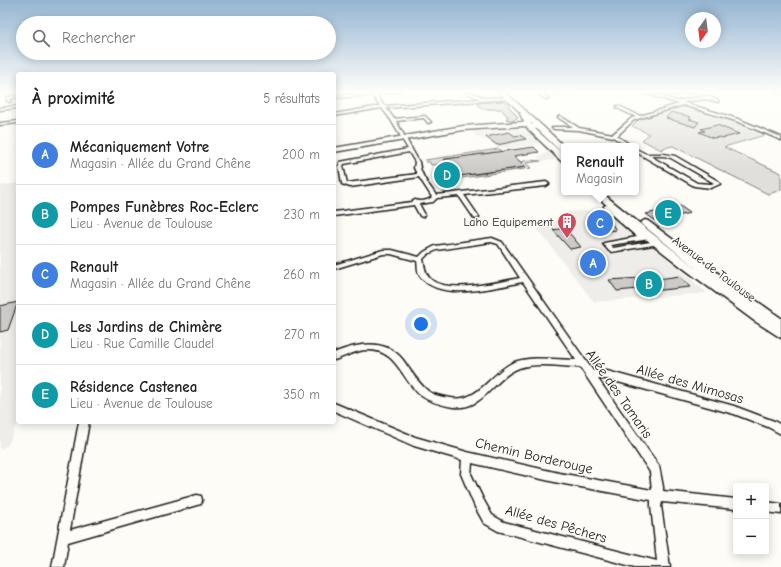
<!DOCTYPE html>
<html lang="fr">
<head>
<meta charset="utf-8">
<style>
	body { margin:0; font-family:"Comic Neue",sans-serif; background:#f2f2f2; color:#202124 }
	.controls { position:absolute; right:12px; bottom:12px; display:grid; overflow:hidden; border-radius:4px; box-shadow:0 2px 10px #0003 }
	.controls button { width:36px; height:36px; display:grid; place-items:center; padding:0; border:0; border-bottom:1px solid #e0e0e0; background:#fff; color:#202124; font:20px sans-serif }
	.compass { position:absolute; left:685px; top:12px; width:36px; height:36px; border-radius:50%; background:#fff; box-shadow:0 2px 10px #0003; rotate:194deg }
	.you { position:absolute; left:421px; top:324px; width:14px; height:14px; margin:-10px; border:3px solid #fff; border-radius:50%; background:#1a73e8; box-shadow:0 0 0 6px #1a73e833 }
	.badge { display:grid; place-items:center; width:26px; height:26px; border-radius:50%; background:#ea580c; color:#fff; font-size:13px; font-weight:700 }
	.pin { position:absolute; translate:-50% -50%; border:2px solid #fff; box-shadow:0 1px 4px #0006 }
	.popup { position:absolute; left:561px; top:143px; width:78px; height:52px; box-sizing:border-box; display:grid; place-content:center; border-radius:4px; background:#fff; filter:drop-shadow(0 1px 3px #0005); font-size:13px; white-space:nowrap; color:#757577 }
	.popup b { font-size:15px; color:#202124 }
	.popup::after { content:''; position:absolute; left:50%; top:100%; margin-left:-8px; border:8px solid transparent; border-top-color:#fff }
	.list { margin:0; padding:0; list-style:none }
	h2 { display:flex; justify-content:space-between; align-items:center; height:52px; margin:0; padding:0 16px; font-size:17px }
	h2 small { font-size:13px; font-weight:400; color:#757577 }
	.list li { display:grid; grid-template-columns:26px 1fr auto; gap:12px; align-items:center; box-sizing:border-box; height:60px; padding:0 16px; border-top:1px solid #e0e0e0 }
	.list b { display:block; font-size:15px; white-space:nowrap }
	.list p { margin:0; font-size:13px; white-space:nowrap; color:#757577 }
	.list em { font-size:13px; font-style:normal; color:#757577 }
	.icon { flex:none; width:22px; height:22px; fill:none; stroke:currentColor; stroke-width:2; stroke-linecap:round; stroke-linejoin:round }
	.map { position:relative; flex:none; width:781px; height:567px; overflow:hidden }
	.search { position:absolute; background:#fff; box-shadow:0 2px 10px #0003; left:16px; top:16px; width:320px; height:44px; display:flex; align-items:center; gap:10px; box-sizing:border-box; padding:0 14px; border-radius:22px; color:#757577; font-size:15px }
	.panel { position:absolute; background:#fff; box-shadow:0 2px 10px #0003; left:16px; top:72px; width:320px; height:352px; border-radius:4px }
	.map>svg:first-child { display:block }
	.built { fill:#eeede9 }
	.green { fill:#e0dfdb; stroke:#7e7e7c }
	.building { fill:#cccbc8; stroke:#1c1c1c }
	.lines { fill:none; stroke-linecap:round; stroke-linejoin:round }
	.street-casing { stroke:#1c1c1c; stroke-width:3 }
	.secondary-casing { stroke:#1c1c1c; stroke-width:3 }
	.primary-casing { stroke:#1c1c1c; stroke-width:3 }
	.street { fill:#fdfcf7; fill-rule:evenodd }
	.secondary { fill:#fdfcf7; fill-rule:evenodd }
	.primary { fill:#fdfcf7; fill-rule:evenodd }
	.labels { text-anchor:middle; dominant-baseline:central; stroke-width:3; stroke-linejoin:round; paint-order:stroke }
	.poi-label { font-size:12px; fill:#1c1c1c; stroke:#fdfcf7; text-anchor:end }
	.street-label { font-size:12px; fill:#1c1c1c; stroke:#fdfcf7 }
	.near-street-label { font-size:14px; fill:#1c1c1c; stroke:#fdfcf7 }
</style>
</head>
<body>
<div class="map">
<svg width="781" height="567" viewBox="0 0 781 567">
	<rect width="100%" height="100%" fill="#fdfcf7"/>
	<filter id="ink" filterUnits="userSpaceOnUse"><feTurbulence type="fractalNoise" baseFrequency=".025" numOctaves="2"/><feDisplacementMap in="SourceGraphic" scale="8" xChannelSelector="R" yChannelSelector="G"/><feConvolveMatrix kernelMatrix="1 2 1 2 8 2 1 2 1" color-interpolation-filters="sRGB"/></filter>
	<g filter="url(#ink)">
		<g class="built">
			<polygon points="519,128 526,130 535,136 561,158 564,162 564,165 559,160 542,161 538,157 551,150 542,144 498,149 490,142 478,138 472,131"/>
			<polygon points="18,183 18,422 31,422 16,426 8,445 0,449 0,186"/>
			<polygon points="591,192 594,192 635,231 707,293 594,302 533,223 573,220 567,212 604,210 605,206"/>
		</g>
		<g class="green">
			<polygon points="538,91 589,91 550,98"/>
			<path d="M 681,107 C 698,106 749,126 765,135 L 724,147 L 781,173 L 781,190 L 768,194 L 673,146 L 663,148 L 663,150 L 661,150 L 642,140 L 649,134 L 632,126 L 638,120 Z"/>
			<polygon points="498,149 501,150 498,153 495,152 473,155 467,162 463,157 443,159 446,164 431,165 430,162 426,162 425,160"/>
			<polygon points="528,160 541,161 526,163 531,168 435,182 435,179 461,176 467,169 472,175 492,172 497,165 502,170 526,167 521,162"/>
		</g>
		<g class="building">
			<polygon points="504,101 518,117 513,121 506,119 508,117 501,109 482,109 477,103"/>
			<polygon points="671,112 691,117 689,119 699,122 695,127 666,118"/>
			<polygon points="717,125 739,134 723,138 719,137 713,138 699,132 705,131 701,129"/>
			<polygon points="509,132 515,136 520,135 526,139 497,145 486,137"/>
			<polygon points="534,147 539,152 514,156 526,167 437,179 435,173 453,172 444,160 446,159"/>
			<polygon points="680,206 690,213 656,221 646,214"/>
			<polygon points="607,217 616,230 599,232 587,220"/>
			<polygon points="565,228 581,247 570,249 553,230"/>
			<polygon points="593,256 603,268 592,270 582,258"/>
			<polygon points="680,276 690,287 652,291 649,288 617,291 609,280 640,278 643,281"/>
			<polygon points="18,302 8,330 0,332 0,306"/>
		</g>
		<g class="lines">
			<defs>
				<g id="street">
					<path d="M 370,91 L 374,91 L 374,92 L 400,91 L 398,92 L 376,94 L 384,106 L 480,99 L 464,91 L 468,91 L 485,98 L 507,97 L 509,98 L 507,99 L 386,108 L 394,119 L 425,116 L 431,122 L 428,123 L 424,118 L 396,121 L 419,162 C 420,175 429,185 436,195 L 546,182 L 549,184 L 546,186 L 464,195 L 479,217 L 476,219 L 474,218 L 459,196 L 437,198 L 433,202 L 419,204 L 425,215 L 422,217 L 420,216 L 414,205 L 334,216 L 334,212 L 412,202 L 415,200 C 420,202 428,201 432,197 L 419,177 L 350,187 L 342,184 L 339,166 L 340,162 L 408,149 L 391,120 L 382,108 L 334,116 L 334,114 L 380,106 L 372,95 L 334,98 L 334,96 L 371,92 ZM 409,152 L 415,162 L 414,168 L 417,174 L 347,183 L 343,166 L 344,164 Z"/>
					<polygon points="533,91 537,91 549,98 546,99"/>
					<polygon points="638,91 643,91 657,95 688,91 697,91 695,92 661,96 677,101 705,96 711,96 711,98 718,100 718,102 706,99 682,102 738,119 781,137 781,140 736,121 683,105 634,120 617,136 632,146 627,146 613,137 579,130 554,129 552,128 554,127 573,127 559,118 558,117 560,116 579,128 613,134 632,118 636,117 617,108 617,106 619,106 640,116 679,104"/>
					<polygon points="775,91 781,92 781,94 776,92"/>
					<polygon points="18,95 18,97 10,99 10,102 7,101 7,97"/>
					<polygon points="18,106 18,108 0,110 0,108"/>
					<polygon points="18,121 18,123 0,125 0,123"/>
					<path d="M 636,149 L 646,154 L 664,154 L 675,156 L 718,181 L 720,184 L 711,188 L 694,186 L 636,152 ZM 650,156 L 664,156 L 671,158 L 714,183 L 711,184 L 697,183 Z"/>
					<polygon points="606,205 608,206 644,236 650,235 653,237 650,239 610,245 613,248 657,241 659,242 660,243 659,244 611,252 609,251 603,244 604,243 637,237 604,208 604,206"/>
					<path d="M 492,238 L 502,242 L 593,371 L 607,371 L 734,406 L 774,421 L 781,425 L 781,434 L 768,427 L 734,414 L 607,379 L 598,379 L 659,466 L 663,487 L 663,491 L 736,499 L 736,509 L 662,502 L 661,506 L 670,567 L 635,567 L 498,531 L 484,523 L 475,507 L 461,474 L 462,460 L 414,446 L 334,411 L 334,403 L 415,437 L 467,452 L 559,473 L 652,490 L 650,472 L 580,367 C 561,367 538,362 519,368 C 494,377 484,411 453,407 C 442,405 428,402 419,394 C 401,378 396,348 366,350 C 354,351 345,357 334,360 L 334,353 C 357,343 386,338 403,360 C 411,371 418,383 428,391 C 435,396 443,397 451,398 C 478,403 491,373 512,363 C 531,355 555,360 576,360 L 523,282 C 496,287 439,303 420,276 C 417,272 418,265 417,261 L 391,254 L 383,254 L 334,269 L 334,265 L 383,250 L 392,250 L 419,257 L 424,252 L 435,246 ZM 491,242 L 498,244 L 520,278 C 499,282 452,293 433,281 C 425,276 425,268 423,259 L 428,254 L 437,250 ZM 472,463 L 559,483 L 651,500 L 651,506 L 657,561 L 504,522 L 492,515 L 483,499 L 471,474 Z"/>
					<polygon points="79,422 89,422 70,530 197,495 201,496 202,500 201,504 197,505 68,542 64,567 52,567"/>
					<polygon points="766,502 781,504 781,514 766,512"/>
				</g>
				<polygon id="secondary" points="523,122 544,128 541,130 523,126 463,130 334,152 334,148 463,126"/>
				<g id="primary">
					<polygon points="498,91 504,91 564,146 564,152 561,152 530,122 533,127 564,155 564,161 561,161 528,129 520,114 521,113"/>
					<polygon points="592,192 601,192 644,227 700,271 640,223 645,220 648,221 734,285 781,318 781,338 753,320 683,268 637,232"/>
				</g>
			</defs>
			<use href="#street" class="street-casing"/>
			<use href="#secondary" class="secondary-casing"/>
			<use href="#primary" class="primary-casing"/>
			<use href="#street" class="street"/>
			<use href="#secondary" class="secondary"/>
			<use href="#primary" class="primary"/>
		</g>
	</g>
	<linearGradient id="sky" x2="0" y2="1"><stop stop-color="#94b5d2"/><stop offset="0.54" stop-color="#fefefb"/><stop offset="1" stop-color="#fefefb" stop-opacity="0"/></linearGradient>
	<rect width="781" height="170" fill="url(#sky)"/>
	<defs>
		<symbol id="building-pin" viewBox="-11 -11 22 30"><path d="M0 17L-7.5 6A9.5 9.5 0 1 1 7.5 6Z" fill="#d1495b" stroke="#fdfcf7"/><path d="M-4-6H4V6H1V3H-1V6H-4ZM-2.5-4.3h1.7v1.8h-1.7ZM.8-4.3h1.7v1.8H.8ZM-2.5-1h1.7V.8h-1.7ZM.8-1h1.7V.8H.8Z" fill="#fff"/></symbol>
	</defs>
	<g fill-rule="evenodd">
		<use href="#building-pin" x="556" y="211" width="22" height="30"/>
	</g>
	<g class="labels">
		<g class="poi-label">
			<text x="553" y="222">Laho Equipement</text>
		</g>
		<g class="street-label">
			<text transform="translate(714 269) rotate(37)">Avenue de Toulouse</text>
		</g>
		<g class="near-street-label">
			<text transform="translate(690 384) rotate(16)">Allée des Mimosas</text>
			<text transform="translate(619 394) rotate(55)">Allée des Tamaris</text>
			<text transform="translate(534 456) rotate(13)">Chemin Borderouge</text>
			<text transform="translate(556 524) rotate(16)">Allée des Pêchers</text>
		</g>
	</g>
</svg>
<div class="controls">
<button>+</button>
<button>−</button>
</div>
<svg class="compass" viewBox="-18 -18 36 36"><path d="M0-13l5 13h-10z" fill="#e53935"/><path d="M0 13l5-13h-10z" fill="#757577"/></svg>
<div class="you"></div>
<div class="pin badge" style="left:593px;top:263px;background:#3f7fe0">A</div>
<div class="pin badge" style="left:649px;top:284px;background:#0f9aa8">B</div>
<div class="pin badge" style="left:600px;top:223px;background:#3f7fe0">C</div>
<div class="popup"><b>Renault</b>Magasin</div>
<div class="pin badge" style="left:447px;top:175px;background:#0f9aa8">D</div>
<div class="pin badge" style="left:668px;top:213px;background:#0f9aa8">E</div>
<div class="search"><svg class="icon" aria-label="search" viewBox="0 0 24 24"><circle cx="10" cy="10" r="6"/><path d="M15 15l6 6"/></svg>Rechercher</div>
<section class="panel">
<h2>À proximité<small>5 résultats</small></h2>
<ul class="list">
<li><span class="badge" style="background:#3f7fe0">A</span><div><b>Mécaniquement Votre</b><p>Magasin · Allée du Grand Chêne</p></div><em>200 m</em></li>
<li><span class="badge" style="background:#0f9aa8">B</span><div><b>Pompes Funèbres Roc-Eclerc</b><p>Lieu · Avenue de Toulouse</p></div><em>230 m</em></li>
<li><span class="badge" style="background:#3f7fe0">C</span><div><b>Renault</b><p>Magasin · Allée du Grand Chêne</p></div><em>260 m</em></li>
<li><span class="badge" style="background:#0f9aa8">D</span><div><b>Les Jardins de Chimère</b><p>Lieu · Rue Camille Claudel</p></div><em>270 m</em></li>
<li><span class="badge" style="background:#0f9aa8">E</span><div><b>Résidence Castenea</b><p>Lieu · Avenue de Toulouse</p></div><em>350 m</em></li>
</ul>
</section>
</div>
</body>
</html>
